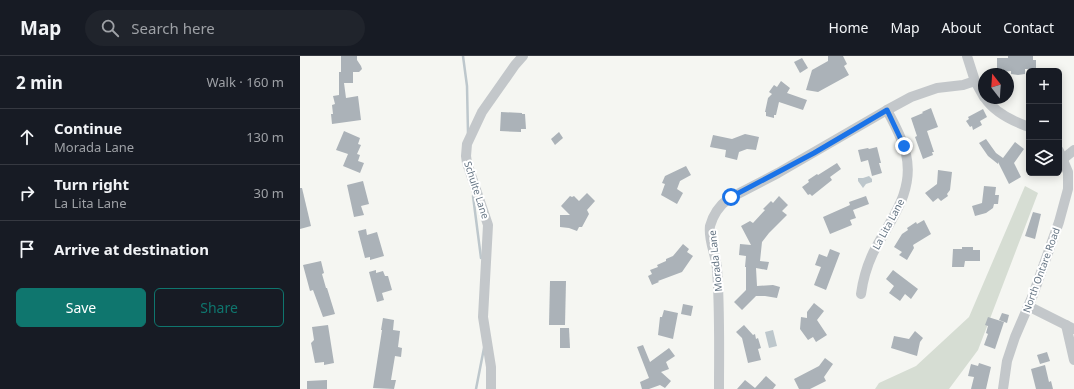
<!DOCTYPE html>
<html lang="en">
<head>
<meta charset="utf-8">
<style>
	body { margin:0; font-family:"Noto Sans",sans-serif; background:#20242c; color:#f1f3f6 }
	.controls { position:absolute; right:12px; top:12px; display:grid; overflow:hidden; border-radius:6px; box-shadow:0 2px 10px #0003 }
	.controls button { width:36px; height:36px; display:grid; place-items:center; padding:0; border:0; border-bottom:1px solid #363941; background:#171b24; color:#f1f3f6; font:20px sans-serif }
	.compass { position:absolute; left:678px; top:12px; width:36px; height:36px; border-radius:50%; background:#171b24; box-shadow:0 2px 10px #0003; rotate:343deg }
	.stop { position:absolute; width:12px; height:12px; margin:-9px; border:3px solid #1a73e8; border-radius:50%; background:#fff }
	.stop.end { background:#1a73e8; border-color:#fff; box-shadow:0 1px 4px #0008 }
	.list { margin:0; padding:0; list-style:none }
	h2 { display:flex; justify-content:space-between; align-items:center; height:52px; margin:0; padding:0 16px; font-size:17px }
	h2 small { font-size:13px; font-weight:400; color:#9ea1a6 }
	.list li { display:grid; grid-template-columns:26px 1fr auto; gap:12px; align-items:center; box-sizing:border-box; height:56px; padding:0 16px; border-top:1px solid #363941 }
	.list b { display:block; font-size:15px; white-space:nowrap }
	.list p { margin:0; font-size:13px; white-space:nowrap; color:#9ea1a6 }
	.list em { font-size:13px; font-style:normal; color:#9ea1a6 }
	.actions { display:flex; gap:8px; padding:12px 16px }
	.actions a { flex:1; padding:9px 0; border:1px solid #0f766e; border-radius:6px; text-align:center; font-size:14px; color:#0f766e }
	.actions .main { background:#0f766e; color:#fff }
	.icon { flex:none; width:22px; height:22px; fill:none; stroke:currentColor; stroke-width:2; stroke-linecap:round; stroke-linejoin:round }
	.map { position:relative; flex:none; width:774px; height:333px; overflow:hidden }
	header { display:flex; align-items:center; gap:24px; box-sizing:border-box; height:56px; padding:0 20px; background:#171b24; border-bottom:1px solid #363941 }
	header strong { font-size:19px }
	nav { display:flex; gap:22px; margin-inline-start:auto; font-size:14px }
	.search { width:280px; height:36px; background:#20242c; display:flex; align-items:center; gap:10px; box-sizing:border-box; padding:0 14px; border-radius:22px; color:#9ea1a6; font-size:15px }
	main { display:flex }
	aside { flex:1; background:#171b24 }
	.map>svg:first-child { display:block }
	.green { fill:#d6ddd3 }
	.water { fill:#bdc7cc }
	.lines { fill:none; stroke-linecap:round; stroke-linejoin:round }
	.stream { stroke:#bdc7cc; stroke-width:2.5 }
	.building { fill:#abb2b8 }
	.minor { stroke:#c3c7ca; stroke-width:10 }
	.route { stroke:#1a73e8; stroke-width:5 }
	.labels { text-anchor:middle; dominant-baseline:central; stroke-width:4; stroke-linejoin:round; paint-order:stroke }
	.street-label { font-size:10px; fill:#647483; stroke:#fff }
</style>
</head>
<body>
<header>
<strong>Map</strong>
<div class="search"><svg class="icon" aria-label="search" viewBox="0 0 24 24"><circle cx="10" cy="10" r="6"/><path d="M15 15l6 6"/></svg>Search here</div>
<nav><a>Home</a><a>Map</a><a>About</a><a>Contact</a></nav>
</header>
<main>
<aside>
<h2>2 min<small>Walk · 160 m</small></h2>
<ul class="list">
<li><svg class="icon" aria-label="ahead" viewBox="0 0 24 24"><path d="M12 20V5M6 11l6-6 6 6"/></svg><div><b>Continue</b><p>Morada Lane</p></div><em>130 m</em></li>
<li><svg class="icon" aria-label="right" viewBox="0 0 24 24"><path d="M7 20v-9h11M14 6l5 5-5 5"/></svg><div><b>Turn right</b><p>La Lita Lane</p></div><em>30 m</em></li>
<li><svg class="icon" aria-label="arrive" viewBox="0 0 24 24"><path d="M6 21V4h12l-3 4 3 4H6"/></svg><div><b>Arrive at destination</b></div></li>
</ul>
<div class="actions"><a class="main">Save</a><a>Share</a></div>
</aside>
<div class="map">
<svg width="774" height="333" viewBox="0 0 774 333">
	<rect width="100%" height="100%" fill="#f5f6f2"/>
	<polygon class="green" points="725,130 738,137 678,294 649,333 575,333 579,327 616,310 669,261"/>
	<g class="water">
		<polygon points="569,120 572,123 572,126 566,128 563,132 558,125 558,122 563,122"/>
		<polygon points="473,274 477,290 469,292 465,276"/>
	</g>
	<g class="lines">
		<g class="stream">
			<polyline points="163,0 167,30 168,77"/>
			<polyline points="173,140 181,202"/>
			<polyline points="176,333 184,292"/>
		</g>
	</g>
	<g class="building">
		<polygon points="41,0 57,0 57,4 61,10 62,13 59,16 53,16 53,27 44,27 46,42 58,40 61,64 32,68 31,58 33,58 32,49 35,48 33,40 39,39 39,16 41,16"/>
		<polygon points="528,0 543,0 547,8 544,10 549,19 518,36 506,34 512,14 528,5"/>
		<polygon points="708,0 733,0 733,4 736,4 736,13 725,13 725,18 718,19 711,18 711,15 703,16 703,13 697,13 697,2 708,2"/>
		<polygon points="502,2 508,12 500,17 494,6"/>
		<polygon points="481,25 490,32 487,37 507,44 503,54 479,46 476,59 474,59 474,62 466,60 466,56 465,56 468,42 472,38 469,36 474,29 477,31"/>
		<polygon points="631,52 638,71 627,75 634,96 632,96 633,99 623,103 615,81 617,80 611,62 623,57 622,56"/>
		<polygon points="683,53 687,61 680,65 682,69 673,74 672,70 670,71 666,65 669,63 668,61"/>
		<polygon points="201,56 222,57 222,58 225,58 226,73 221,73 221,76 200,75"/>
		<polygon points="44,75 60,82 58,88 61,89 57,98 60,99 58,105 64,107 60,117 43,110 48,98 36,94"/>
		<polygon points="259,76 263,82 255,89 251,83"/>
		<polygon points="445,78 459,81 456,94 447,93 439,96 437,104 425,101 426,94 410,91 413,79 432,83"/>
		<polygon points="686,83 696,97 703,102 715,86 724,93 714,107 721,121 709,128 698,106 698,108 688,100 679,87"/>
		<polygon points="577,91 581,107 579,107 582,117 572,120 568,104 561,106 558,94 568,92 569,93"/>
		<polygon points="537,107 541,113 530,121 532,124 512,140 510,138 508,139 502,131 509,126 508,124 517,118 518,119"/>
		<polygon points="386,110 391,119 380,125 377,133 383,137 377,148 361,139 365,128 362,127 365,120"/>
		<polygon points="638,114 652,116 650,134 647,138 648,140 641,145 638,142 633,146 625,137 637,128"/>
		<polygon points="63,125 69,148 61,150 64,159 54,161 47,129"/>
		<polygon points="684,130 696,131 695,139 699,139 698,148 694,148 693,152 686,157 675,160 672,150 682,147"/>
		<polygon points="0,132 2,132 11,170 0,173"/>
		<polygon points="287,137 295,145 287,154 289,158 282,171 279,171 277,175 269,172 260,171 260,159 270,159 261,150 270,140 272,141 274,140 279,145"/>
		<polygon points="479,140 488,149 482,155 487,159 469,177 462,186 460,205 469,206 467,214 456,212 457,230 473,229 480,231 477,242 465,240 456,240 442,254 434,246 446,234 446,211 445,211 446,200 439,199 440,188 451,189 441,170 450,165 453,167 465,154 463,153 471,145 473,147"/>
		<polygon points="566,140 569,148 553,154 556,162 550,164 552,169 530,178 523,161 550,149 549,146"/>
		<polygon points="733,156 741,158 735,183 725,180"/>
		<polygon points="624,164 631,178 613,189 614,192 607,204 599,199 602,196 594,191 602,178 608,174 607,172 616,166 617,168"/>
		<polygon points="66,173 67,179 77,176 84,200 70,204 70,201 65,202 58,175"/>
		<polygon points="383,188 389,193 387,196 393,200 382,216 358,225 359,226 352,229 348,220 352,218 350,214 358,211 357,209 366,205 366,203 373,200"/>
		<polygon points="662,191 673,191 673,194 680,194 680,205 665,205 664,211 652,211 653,193 662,193"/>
		<polygon points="530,193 540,197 526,234 514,229 521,211 515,209 519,198 527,201"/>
		<polygon points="21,205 24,217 22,218 26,232 27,232 35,258 23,261 13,234 10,235 3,209"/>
		<polygon points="76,214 76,217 83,215 85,220 88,220 92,234 82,237 84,244 77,246 69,216"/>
		<polygon points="593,214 618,233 611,243 605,238 600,245 589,237 594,230 586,223"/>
		<polygon points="250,225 266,225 265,269 249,269"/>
		<polygon points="514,247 524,255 517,264 527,279 516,286 513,281 508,284 500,273 501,261 507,262 507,256"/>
		<polygon points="383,248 393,250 391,260 381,258"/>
		<polygon points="364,254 378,257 373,283 358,279 360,261 362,261"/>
		<polygon points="702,257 709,259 707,267 699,264"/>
		<polygon points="688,261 704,266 695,293 684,289 688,278 686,277 688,270 685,269"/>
		<polygon points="83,262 94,264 93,274 100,275 98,291 102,292 101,301 95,300 91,324 96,324 94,333 73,332 82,274 81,274"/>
		<polygon points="28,269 34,307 24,309 24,306 15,307 11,287 14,284 12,271"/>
		<polygon points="444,269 453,279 455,278 456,283 458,282 461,292 458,293 461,304 448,307 442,282 436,276"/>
		<polygon points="260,272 269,272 270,292 260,292"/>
		<polygon points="615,275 623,282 620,286 617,300 591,292 594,280 609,283"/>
		<polygon points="343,289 350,306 369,292 375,300 366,306 369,313 361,316 371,325 365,332 360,329 349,333 342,333 340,326 349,322 337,291"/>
		<polygon points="747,296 750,305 740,308 737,299"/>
		<polygon points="525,302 533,308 524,321 526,325 510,333 499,333 494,323 519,310"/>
		<polygon points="679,307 691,311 686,333 671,333 674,321 668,320 671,308 678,310"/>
		<polygon points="745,309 749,326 751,325 753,333 736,333 731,313"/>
		<polygon points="466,320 476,329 473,333 437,333 445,324 455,332"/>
		<polygon points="27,324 27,333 7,333 7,325"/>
	</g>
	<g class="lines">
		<g class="minor">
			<polyline points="667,0 675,25 684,41"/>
			<path d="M 685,42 C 695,57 712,65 729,71"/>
			<polyline points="763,103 774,94"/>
			<path d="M 561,238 C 563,223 567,210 573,197 C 589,165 615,137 606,98 C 603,83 594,68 587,54"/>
			<polyline points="728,250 774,273"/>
			<polyline points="766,269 774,304"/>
			<polyline points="191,333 191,311 183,261 188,169 167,107 166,100 167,88 182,56 215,9 223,0"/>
			<path d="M 419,333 C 419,293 420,253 417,213 C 416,198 408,185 410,170 C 413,159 419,150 428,143 L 478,117 L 587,54 L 611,41 L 637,32 L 663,29 L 675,25"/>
			<polyline points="703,333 707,305 715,281 733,239 759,166 768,133 768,116 759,95"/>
		</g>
	</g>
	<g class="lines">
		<polyline class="route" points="431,141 514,97 587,54 604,90"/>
	</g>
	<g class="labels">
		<g class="street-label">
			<text transform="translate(177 134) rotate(72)">Schulte Lane</text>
			<text transform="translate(588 168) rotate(-62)">La Lita Lane</text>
			<text transform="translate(415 205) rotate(-96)">Morada Lane</text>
			<text transform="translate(741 214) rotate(-70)">North Ontare Road</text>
		</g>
	</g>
</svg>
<div class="controls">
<button>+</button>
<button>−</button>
<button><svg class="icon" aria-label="layers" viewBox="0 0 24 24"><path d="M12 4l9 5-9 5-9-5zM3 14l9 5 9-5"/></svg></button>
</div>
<svg class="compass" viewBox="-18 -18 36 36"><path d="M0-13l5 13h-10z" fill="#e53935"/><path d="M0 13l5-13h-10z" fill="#9ea1a6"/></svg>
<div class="stop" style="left:431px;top:141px"></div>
<div class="stop end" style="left:604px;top:90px"></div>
</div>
</main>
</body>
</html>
